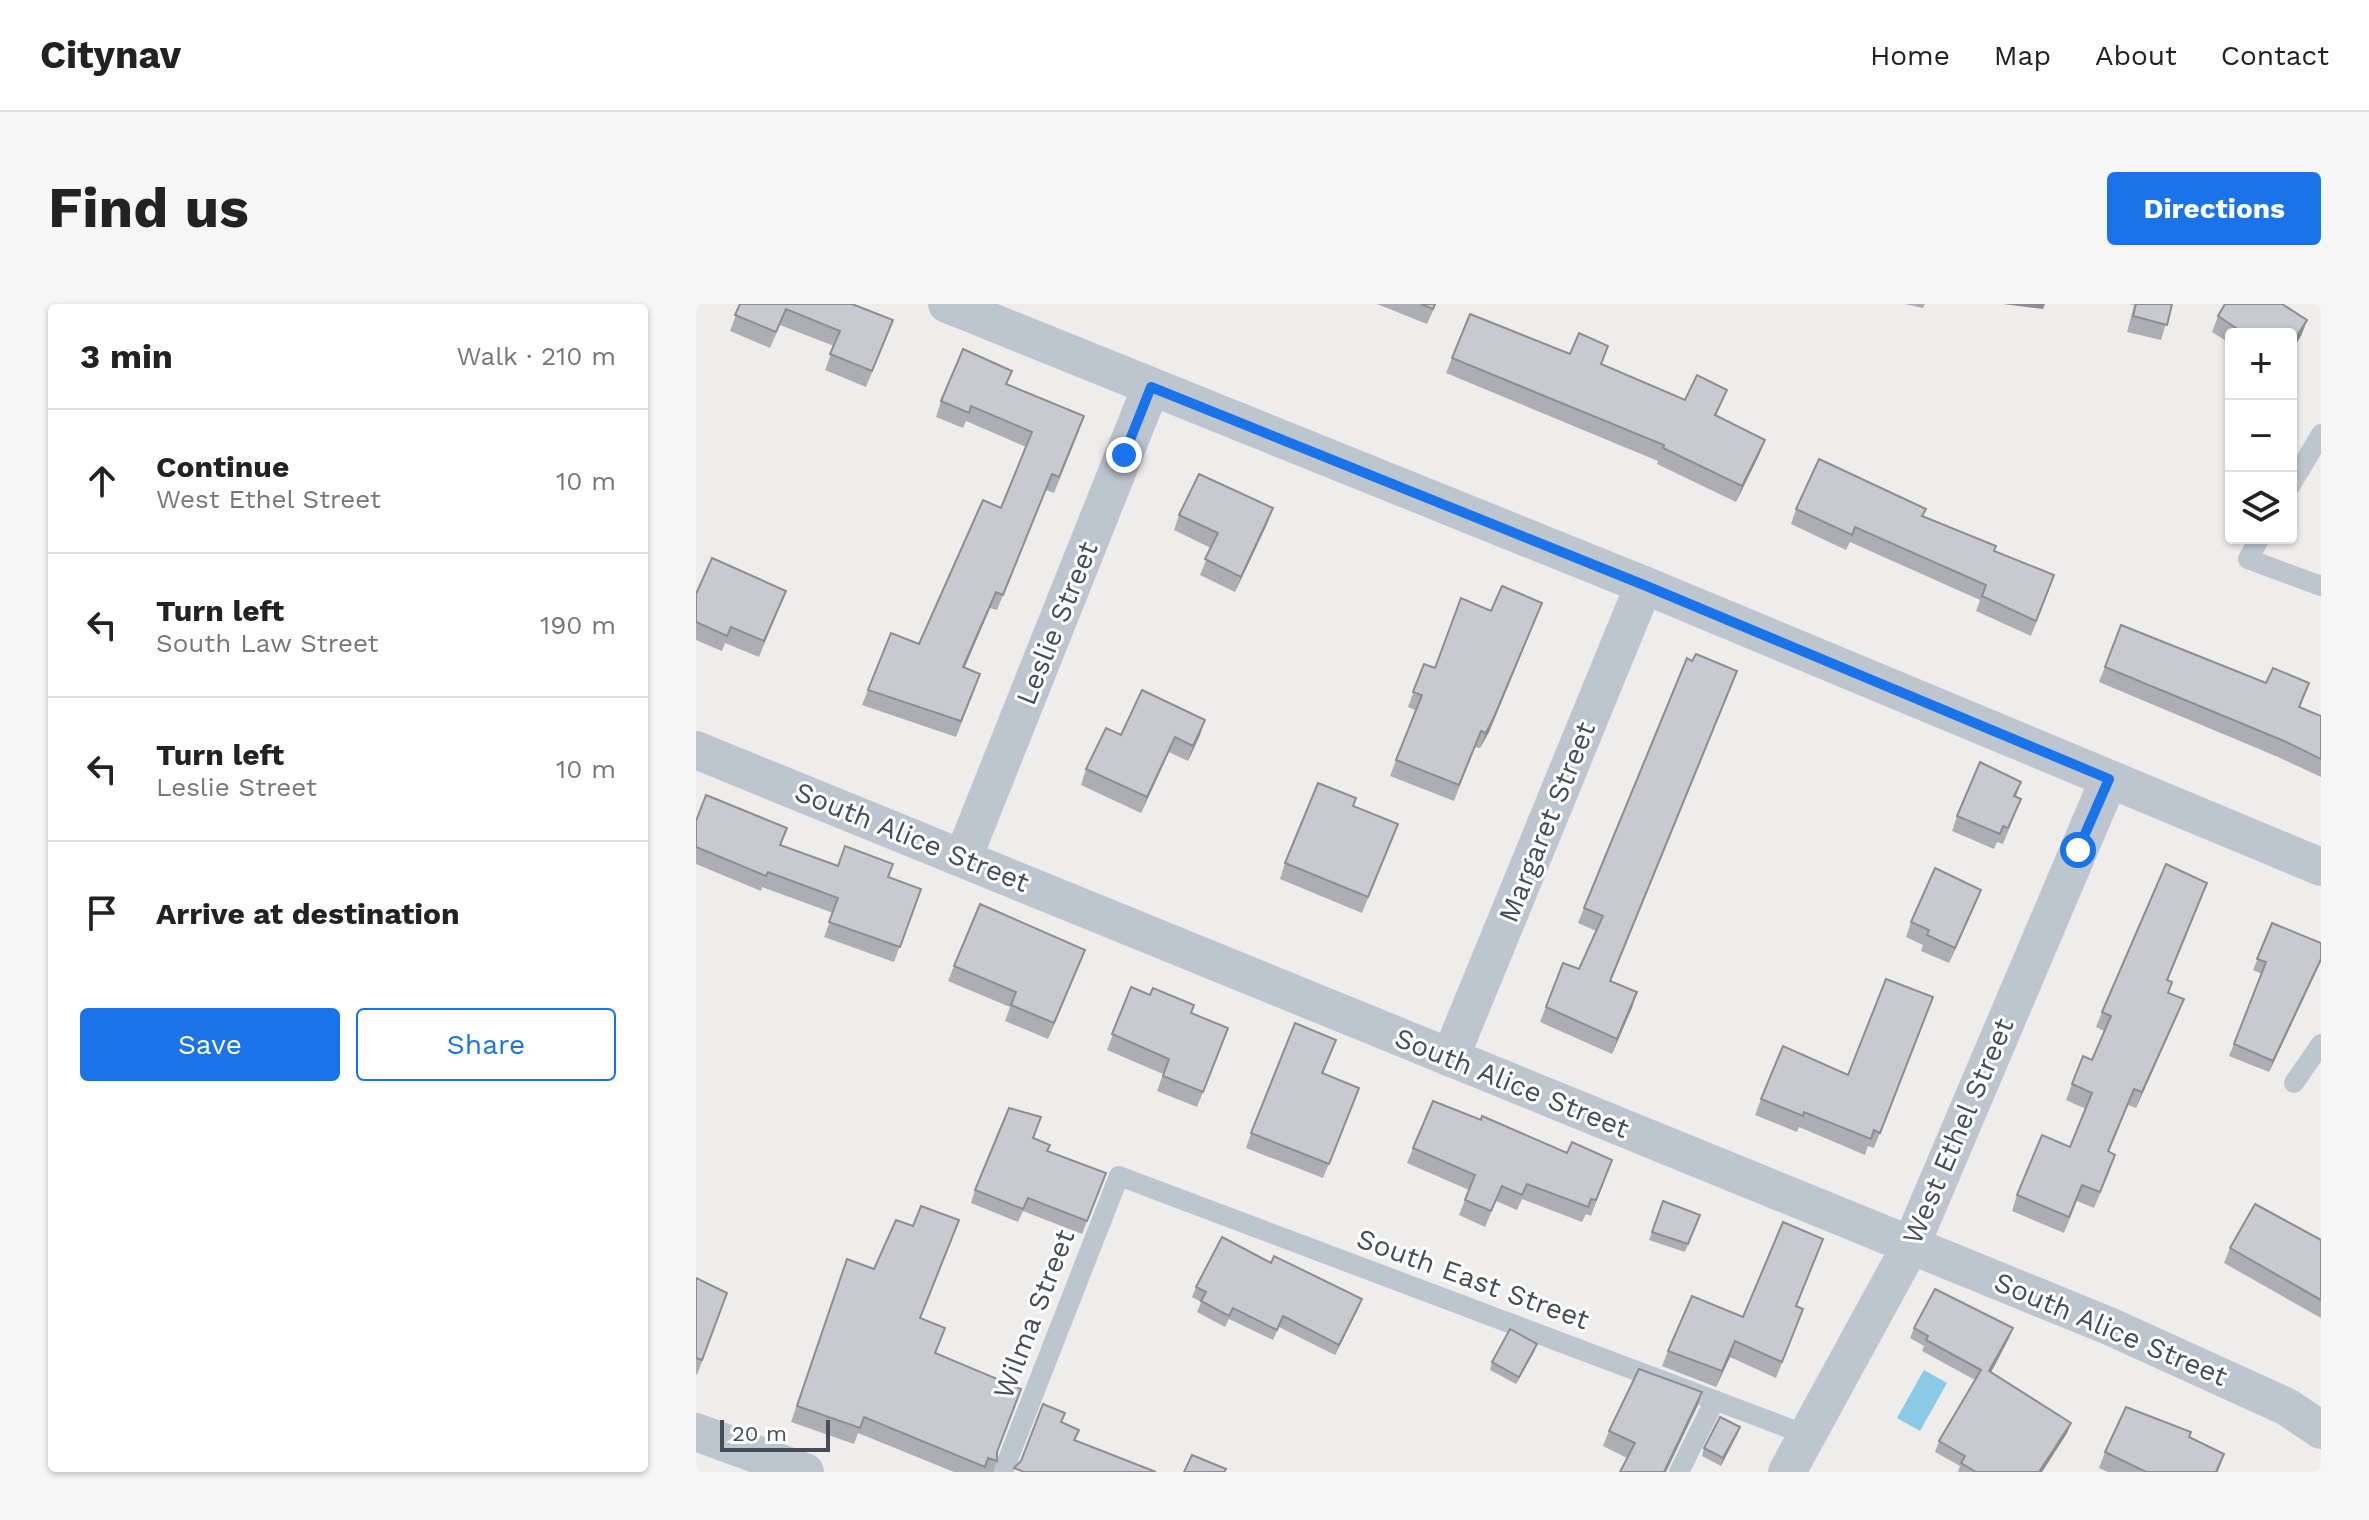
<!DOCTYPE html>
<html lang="en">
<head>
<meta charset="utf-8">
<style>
	body { margin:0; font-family:"Work Sans",sans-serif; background:#f6f6f6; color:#222 }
	.controls { position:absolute; right:24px; top:24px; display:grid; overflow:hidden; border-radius:8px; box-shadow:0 2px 6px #0004 }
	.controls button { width:72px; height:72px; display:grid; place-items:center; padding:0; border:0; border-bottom:2px solid #e0e0e0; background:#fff; color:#222; font:40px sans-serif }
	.scale { position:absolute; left:24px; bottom:20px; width:110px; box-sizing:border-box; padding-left:8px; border:4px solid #454d58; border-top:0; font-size:22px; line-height:28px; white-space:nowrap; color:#454d58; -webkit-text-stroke:6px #fff; paint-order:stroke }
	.stop { position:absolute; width:24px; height:24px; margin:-18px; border:6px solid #1a73e8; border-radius:50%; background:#fff }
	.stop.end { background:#1a73e8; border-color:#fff; box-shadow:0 2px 8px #0008 }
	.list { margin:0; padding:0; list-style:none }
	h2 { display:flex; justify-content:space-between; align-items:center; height:104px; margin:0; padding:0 32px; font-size:34px }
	h2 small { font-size:26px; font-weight:400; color:#767676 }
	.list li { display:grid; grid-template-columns:52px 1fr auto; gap:24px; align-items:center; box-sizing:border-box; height:144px; padding:0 32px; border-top:2px solid #e0e0e0 }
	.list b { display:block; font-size:30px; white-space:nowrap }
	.list p { margin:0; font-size:26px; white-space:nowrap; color:#767676 }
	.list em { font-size:26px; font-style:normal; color:#767676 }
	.actions { display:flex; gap:16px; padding:24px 32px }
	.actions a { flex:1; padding:18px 0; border:2px solid #1a73e8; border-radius:8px; text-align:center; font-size:28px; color:#1a73e8 }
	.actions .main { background:#1a73e8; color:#fff }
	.icon { flex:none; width:44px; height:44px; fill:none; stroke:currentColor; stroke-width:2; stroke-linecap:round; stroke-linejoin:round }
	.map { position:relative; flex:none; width:1625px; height:1168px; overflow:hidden; border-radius:8px }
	header { display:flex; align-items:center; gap:48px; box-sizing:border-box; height:112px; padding:0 40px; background:#fff; border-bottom:2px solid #e0e0e0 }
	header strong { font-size:38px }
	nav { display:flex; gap:44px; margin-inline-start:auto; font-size:28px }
	.intro { display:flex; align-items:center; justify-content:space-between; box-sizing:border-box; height:192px; padding:0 48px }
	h1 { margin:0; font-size:56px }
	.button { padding:20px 36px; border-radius:8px; background:#1a73e8; color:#fff; font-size:28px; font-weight:700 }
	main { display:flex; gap:48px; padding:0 48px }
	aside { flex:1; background:#fff; border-radius:8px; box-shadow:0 2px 6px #0004 }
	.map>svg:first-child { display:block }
	.water { fill:#8bcae6 }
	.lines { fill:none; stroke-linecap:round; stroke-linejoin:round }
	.lane { stroke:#bdc5ce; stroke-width:20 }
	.street { stroke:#bdc5ce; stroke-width:38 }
	.wall { fill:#adaeb4 }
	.shaded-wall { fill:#8d8d92 }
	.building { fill:#c9cad1; stroke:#8d8d92; stroke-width:2 }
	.route { stroke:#1a73e8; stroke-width:10 }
	.labels { text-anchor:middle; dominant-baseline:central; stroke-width:6; stroke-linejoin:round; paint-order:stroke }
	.street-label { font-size:28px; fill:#454d58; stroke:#fff }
</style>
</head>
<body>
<header>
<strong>Citynav</strong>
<nav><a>Home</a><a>Map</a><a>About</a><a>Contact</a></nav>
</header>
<div class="intro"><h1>Find us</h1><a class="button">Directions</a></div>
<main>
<aside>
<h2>3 min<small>Walk · 210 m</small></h2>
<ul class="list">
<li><svg class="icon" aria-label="ahead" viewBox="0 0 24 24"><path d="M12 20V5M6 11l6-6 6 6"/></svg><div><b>Continue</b><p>West Ethel Street</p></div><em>10 m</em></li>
<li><svg class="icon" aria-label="left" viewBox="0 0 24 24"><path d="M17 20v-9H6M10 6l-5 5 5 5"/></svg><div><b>Turn left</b><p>South Law Street</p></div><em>190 m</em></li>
<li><svg class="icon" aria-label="left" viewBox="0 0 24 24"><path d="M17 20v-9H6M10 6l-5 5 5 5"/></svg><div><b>Turn left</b><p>Leslie Street</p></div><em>10 m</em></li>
<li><svg class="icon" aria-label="arrive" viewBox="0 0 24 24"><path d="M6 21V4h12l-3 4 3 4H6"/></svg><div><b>Arrive at destination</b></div></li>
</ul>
<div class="actions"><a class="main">Save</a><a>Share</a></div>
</aside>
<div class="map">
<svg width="1625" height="1168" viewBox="0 0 1625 1168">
	<rect width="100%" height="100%" fill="#efecec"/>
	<polygon class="water" points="1228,1066 1251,1079 1224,1127 1201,1114"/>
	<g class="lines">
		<g class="lane">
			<polyline points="1595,181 1625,130"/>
			<polyline points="1564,234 1552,255 1625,282"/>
			<polyline points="1598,779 1625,740"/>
			<polyline points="307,1168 423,872 1111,1131"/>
			<polyline points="983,1168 1019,1096"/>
		</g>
		<g class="street">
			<polyline points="251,0 948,281 1625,563"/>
			<polyline points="0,446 1413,1022 1591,1103 1625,1126"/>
			<polyline points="267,554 455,83"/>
			<polyline points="754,754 948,281"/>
			<polyline points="0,1128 109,1168"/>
			<polyline points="1091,1168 1215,941 1413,475"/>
		</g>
	</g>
	<g class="wall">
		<polygon points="44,0 156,0 191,31 170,83 129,66 138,42 84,21 74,44 34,27"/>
		<polygon points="681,0 740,0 731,20"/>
		<polygon points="1209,0 1229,0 1227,4"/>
		<polygon points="1433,0 1476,0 1465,36 1431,28 1438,1"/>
		<polygon points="1522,12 1611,16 1605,32 1595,30 1535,30 1535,40 1516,28"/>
		<polygon points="874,50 906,60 989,96 1031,86 1020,112 1069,136 1063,151 1040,198 961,160 962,157 750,69 756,54"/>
		<polygon points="316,67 311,80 383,127 358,189 350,186 301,306 294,304 268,364 279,385 260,433 166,401 172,386 223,340 305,204 330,143 270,117 267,124 240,113 245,97"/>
		<polygon points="577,204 571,220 539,288 504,271 515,244 478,226 483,211"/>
		<polygon points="1100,205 1227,212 1299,247 1353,286 1335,332 1280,307 1284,296 1154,238 1150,246 1095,220"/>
		<polygon points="90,287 63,353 29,339 26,347 0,336 0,290"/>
		<polygon points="795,307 840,315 793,428 784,444 779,443 758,497 694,472 719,406 712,403 728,360 739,364"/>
		<polygon points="1425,321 1625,412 1625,473 1582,453 1403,378"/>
		<polygon points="1035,382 914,678 941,688 916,750 844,718 867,659 883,665 900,627 882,619 888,604"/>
		<polygon points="425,431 504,431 492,457 473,448 445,509 385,481 390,465"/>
		<polygon points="1325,478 1320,493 1325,495 1307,540 1301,538 1298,545 1256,527 1261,512"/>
		<polygon points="657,502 696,536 666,609 584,575 589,559"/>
		<polygon points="0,517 84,541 142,562 192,573 225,585 198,658 128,633 137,609 66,583 65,587 0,560"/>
		<polygon points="1511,579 1471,676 1473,689 1488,695 1482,710 1440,804 1432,801 1413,848 1414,866 1398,904 1381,897 1368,929 1316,907 1321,891 1374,843 1390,805 1370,796 1376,780 1396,756 1408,727 1400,723 1406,708"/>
		<polygon points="1279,601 1253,659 1225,647 1227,641 1210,633 1215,618"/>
		<polygon points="1576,619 1625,639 1625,657 1573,768 1533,752 1566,670 1557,666"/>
		<polygon points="389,646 352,735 309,717 314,703 252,677 258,662"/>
		<polygon points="435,683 495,709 527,739 501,803 461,787 467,770 411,746"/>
		<polygon points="1231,709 1178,844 1172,842 1169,851 1103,823 1101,828 1059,811 1065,795 1152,771"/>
		<polygon points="640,736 627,770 658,799 627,874 550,844 555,829"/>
		<polygon points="337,835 352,847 410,869 386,930 327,907 322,918 275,899 279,886"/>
		<polygon points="717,844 871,849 916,856 895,912 890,910 886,918 826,895 821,906 800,897 789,923 763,911 773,886 711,859"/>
		<polygon points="967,897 1004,911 989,948 953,936"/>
		<polygon points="1127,935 1100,1002 1107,1005 1080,1074 1034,1053 1020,1083 966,1062 972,1047 1047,1013"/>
		<polygon points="1625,936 1625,1014 1528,959 1534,944"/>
		<polygon points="151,955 224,1014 239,1049 301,1149 301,1157 297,1168 258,1168 162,1129 158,1140 95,1118"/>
		<polygon points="0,974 31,989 1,1071 0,1070"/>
		<polygon points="500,983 662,1005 639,1051 583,1023 577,1036 533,1015 529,1023 501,1008 505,998 496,993"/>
		<polygon points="1218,1024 1313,1034 1295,1068 1375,1119 1371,1129 1346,1168 1262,1168 1264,1162 1239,1148 1243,1137 1279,1076 1226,1047 1228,1042 1214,1034"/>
		<polygon points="838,1048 820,1080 794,1066 796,1058"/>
		<polygon points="1006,1088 1001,1103 931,1154 907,1142 913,1127"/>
		<polygon points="1044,1123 1025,1162 1006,1152 1008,1144"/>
		<polygon points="1409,1148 1528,1150 1522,1168 1412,1168 1403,1164"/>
	</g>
	<g class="shaded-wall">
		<polygon points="1307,0 1349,0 1347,5"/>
		<polygon points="1611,16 1605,32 1595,48 1595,41"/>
		<polygon points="1069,136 1063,151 1040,198 1046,182"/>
		<polygon points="577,204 571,220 539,288 545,273"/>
		<polygon points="300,288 294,304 262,379 267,363"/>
		<polygon points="846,299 793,428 784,444 790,429"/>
		<polygon points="1041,367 1035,382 908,693 914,677"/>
		<polygon points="509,416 504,431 492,457 497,442"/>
		<polygon points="479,433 473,448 445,509 451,493"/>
		<polygon points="1285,586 1279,601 1253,659 1259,644"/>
		<polygon points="389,646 383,661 352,735 358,719"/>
		<polygon points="1625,655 1625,657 1573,768 1577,757"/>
		<polygon points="941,688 936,704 916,750 921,735"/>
		<polygon points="1488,695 1482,710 1440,804 1446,788"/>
		<polygon points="666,995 662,1005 639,1051 643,1041"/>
		<polygon points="1317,1024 1313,1034 1290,1078 1293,1067"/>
		<polygon points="1039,1037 1034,1053 1020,1083 1026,1067"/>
		<polygon points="841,1040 838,1048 820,1080 823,1073"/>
		<polygon points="1006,1088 1001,1103 970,1168 968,1168"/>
		<polygon points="1375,1119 1371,1129 1346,1168 1343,1168"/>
		<polygon points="1044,1123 1041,1131 1025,1162 1027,1154"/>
	</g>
	<g class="building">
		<polygon points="44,0 156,0 197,16 176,67 134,50 144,27 90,5 80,28 39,11"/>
		<polygon points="725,0 739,0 737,5"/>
		<polygon points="1440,0 1476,0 1471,21 1437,12"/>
		<polygon points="1529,0 1586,0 1611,16 1595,41 1595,30 1549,30 1522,12"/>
		<polygon points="774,10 874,50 883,29 912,42 905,60 989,96 1001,71 1031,86 1019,111 1069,136 1046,182 967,144 968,141 756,54"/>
		<polygon points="267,45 316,67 310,80 388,112 363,173 356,170 307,291 300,288 267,363 284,370 265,417 172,386 195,329 223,340 287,196 305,204 336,128 275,102 273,109 245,97"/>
		<polygon points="1123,155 1230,205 1226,212 1300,242 1298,247 1358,271 1340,317 1286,292 1290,281 1159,223 1156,231 1100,205"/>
		<polygon points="503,170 577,204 545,273 509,255 522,229 483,211"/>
		<polygon points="16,254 90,287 68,337 35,323 31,332 0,318 0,290"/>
		<polygon points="806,282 846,299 798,413 790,429 785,427 763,481 700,456 726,391 717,388 728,360 739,364 765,294 795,307"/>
		<polygon points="1425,321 1570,379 1577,364 1613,379 1603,403 1625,412 1625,455 1588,437 1409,363"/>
		<polygon points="1000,350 1041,367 914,677 941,688 921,735 850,703 867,659 883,665 907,612 888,604 991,354 996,357"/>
		<polygon points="446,386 509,416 497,442 479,433 451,493 390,465 410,424 425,431"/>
		<polygon points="1284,458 1325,478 1318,492 1325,495 1312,524 1307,522 1304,530 1261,512"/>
		<polygon points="622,479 660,494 657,502 702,520 672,593 589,559"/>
		<polygon points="10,491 91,524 84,541 142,562 149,542 197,560 192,573 225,585 204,643 133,618 142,594 72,568 70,572 0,543 0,517"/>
		<polygon points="1470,560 1511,579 1471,676 1476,678 1472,689 1488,695 1446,788 1438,785 1412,847 1419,851 1404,888 1386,881 1373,913 1321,891 1346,831 1374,843 1396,789 1376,780 1387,752 1396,756 1415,712 1406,708"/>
		<polygon points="1239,564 1285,586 1259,644 1231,631 1233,626 1215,618"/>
		<polygon points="284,600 389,646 358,719 315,701 320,688 258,662"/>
		<polygon points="1576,619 1625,639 1625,655 1577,757 1538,740 1570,658 1561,655"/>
		<polygon points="1190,675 1237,693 1184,829 1178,826 1175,835 1108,808 1107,812 1065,795 1087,742 1152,771"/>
		<polygon points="435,683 454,691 457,684 498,701 495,709 532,724 507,788 467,772 473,755 416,730"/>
		<polygon points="599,719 640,736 626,769 663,784 633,860 555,829"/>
		<polygon points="737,797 785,816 786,812 871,849 876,838 916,856 900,896 895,895 892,903 831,880 826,891 806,882 795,907 769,896 779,871 717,844"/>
		<polygon points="313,804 345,813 337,834 354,841 351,847 410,869 391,917 332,894 327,905 279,886"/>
		<polygon points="967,897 1004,911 992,940 956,928"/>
		<polygon points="1559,900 1625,936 1625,996 1534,944"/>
		<polygon points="225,902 263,916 224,1014 249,1024 239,1049 325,1085 301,1148 301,1157 292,1154 289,1163 168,1113 164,1124 101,1102 151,955 178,965 200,916 217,922"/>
		<polygon points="1087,918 1127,935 1100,1002 1107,1005 1086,1058 1039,1037 1026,1067 972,1047 996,992 1047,1013"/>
		<polygon points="526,933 575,959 578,952 666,995 643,1041 587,1012 581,1026 537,1004 533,1012 505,997 510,988 500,983"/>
		<polygon points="0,974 31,989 6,1056 0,1054"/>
		<polygon points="1239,985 1317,1024 1293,1067 1375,1119 1343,1168 1280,1168 1265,1159 1269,1152 1243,1137 1285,1066 1230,1036 1232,1032 1218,1024"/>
		<polygon points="814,1025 841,1040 823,1073 796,1058"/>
		<polygon points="943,1065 1006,1088 968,1168 924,1168 939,1139 913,1127"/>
		<polygon points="347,1100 369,1109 365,1118 383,1126 378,1136 460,1168 328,1168 318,1164 325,1157"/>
		<polygon points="1430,1103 1495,1128 1493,1133 1528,1150 1520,1168 1450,1168 1409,1148"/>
		<polygon points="1024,1113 1044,1123 1027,1154 1008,1144"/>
		<polygon points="496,1151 530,1165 528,1168 488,1168"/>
	</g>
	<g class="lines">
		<polyline class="route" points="428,151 455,83 948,281 1413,475 1382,546"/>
	</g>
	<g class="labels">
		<g class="street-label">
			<text transform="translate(361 319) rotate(-68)">Leslie Street</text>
			<text transform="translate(851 518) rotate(-68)">Margaret Street</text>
			<text transform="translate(216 533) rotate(22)">South Alice Street</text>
			<text transform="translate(816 779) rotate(22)">South Alice Street</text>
			<text transform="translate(1262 827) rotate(-67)">West Ethel Street</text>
			<text transform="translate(777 975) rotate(20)">South East Street</text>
			<text transform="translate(338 1010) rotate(-69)">Wilma Street</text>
			<text transform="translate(1415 1025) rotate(23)">South Alice Street</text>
		</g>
	</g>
</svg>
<div class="controls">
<button>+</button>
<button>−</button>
<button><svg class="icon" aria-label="layers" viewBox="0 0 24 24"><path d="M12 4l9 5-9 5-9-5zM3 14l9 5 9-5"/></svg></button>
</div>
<div class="scale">20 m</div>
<div class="stop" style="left:1382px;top:546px"></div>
<div class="stop end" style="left:428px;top:151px"></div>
</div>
</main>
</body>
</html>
